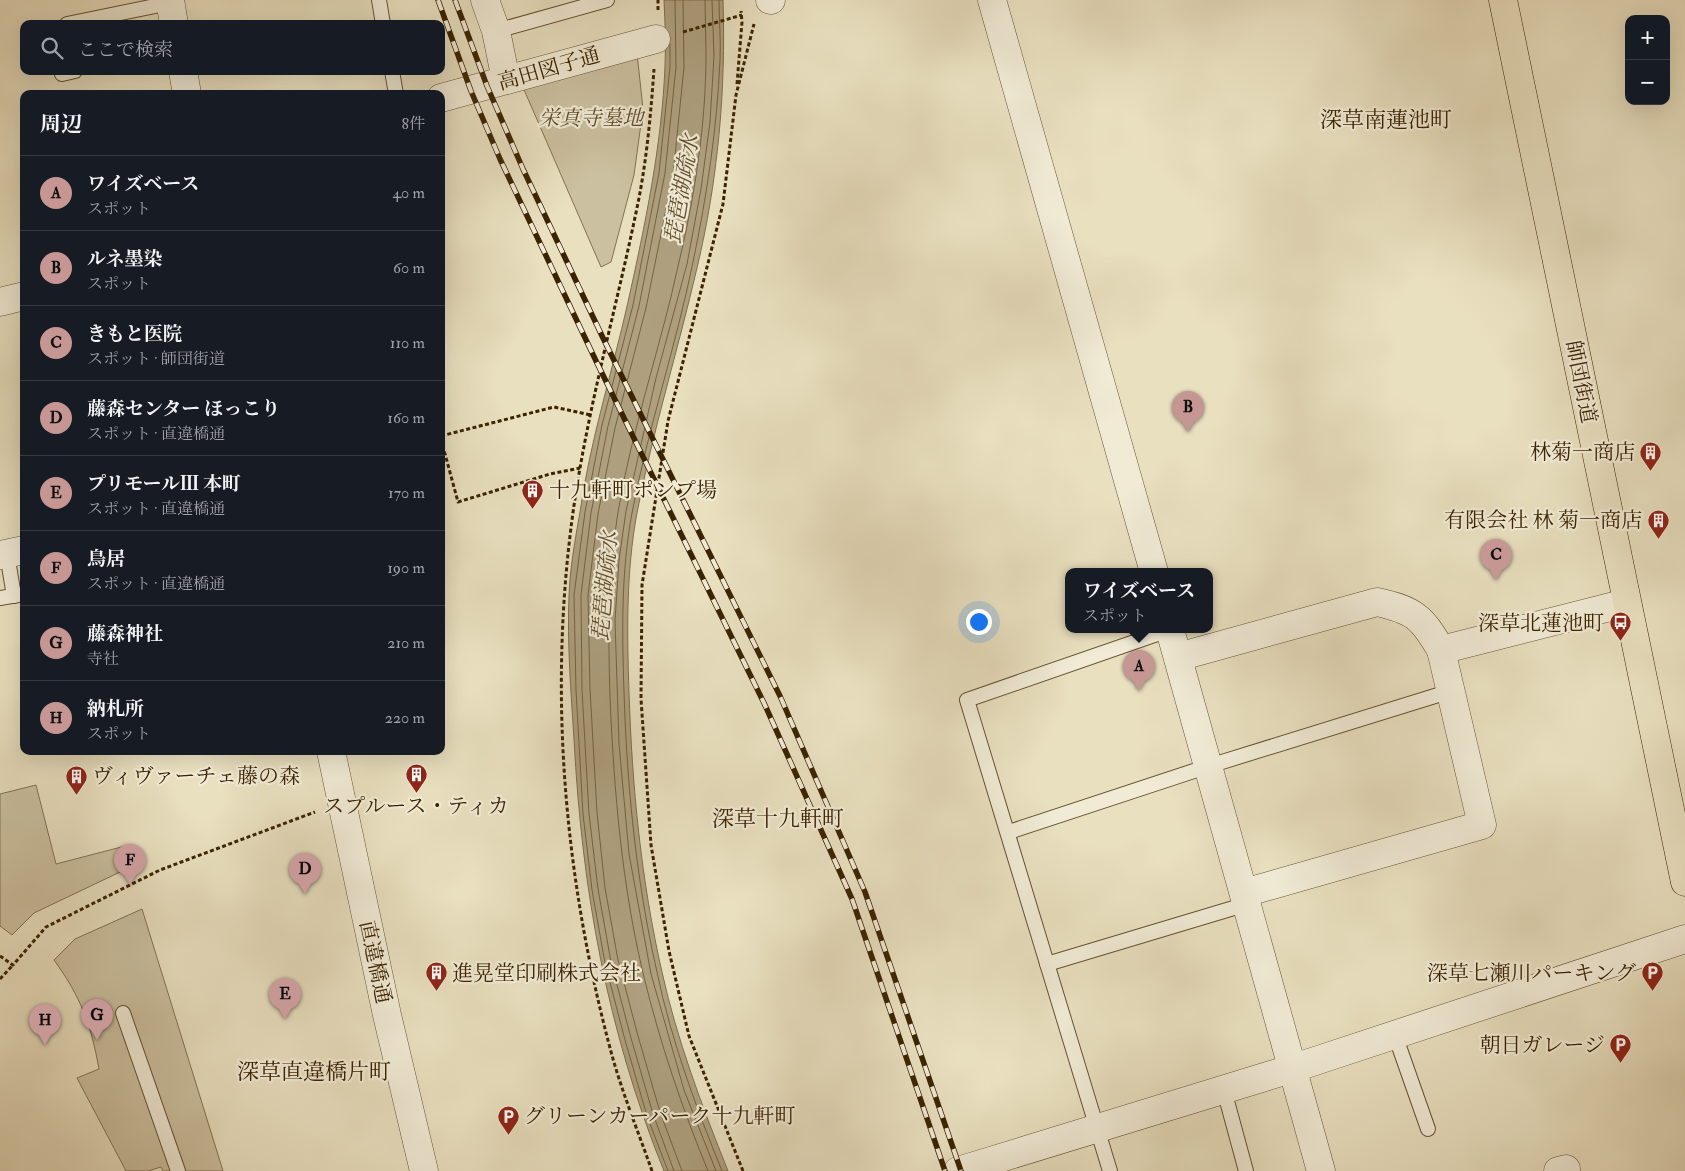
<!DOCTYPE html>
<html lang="ja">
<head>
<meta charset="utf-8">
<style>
	body { margin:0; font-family:"IM FELL Double Pica","Noto Serif JP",serif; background:#242831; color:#f1f3f6 }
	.controls { position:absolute; right:15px; top:15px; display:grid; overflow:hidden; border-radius:10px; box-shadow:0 5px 20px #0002 }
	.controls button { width:45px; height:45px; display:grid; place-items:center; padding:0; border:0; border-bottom:1px solid #363941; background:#171b24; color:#f1f3f6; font:25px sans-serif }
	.you { position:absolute; left:978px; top:621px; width:18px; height:18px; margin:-12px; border:4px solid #fff; border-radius:50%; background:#1a73e8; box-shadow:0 0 0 8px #1a73e833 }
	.badge { display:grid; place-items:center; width:32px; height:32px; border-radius:50%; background:#c59692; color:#111; font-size:16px; font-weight:700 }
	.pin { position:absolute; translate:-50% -41px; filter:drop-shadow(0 1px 2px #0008) }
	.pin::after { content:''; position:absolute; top:26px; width:18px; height:15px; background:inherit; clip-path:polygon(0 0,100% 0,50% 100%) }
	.popup { position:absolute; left:1065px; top:568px; width:148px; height:65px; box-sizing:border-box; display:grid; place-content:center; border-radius:10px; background:#171b24; filter:drop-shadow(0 1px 4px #0005); font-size:16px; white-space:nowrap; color:#9ea1a6 }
	.popup b { font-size:19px; color:#f1f3f6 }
	.popup::after { content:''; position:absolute; left:50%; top:100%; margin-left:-10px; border:10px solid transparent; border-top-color:#171b24 }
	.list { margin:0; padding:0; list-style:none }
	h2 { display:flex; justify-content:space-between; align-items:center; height:65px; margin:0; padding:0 20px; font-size:21px }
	h2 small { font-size:16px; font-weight:400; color:#9ea1a6 }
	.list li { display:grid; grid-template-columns:32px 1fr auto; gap:15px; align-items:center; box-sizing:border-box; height:75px; padding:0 20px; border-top:1px solid #363941 }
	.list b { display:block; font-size:19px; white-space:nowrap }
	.list p { margin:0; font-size:16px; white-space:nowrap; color:#9ea1a6 }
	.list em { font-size:16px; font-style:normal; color:#9ea1a6 }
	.icon { flex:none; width:28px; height:28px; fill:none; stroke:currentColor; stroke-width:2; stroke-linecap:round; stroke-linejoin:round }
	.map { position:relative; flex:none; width:1685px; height:1171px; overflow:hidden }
	.search { position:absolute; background:#171b24; box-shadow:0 5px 20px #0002; left:20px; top:20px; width:425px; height:55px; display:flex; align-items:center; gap:12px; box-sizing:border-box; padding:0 18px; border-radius:10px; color:#9ea1a6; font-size:19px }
	.panel { position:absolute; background:#171b24; box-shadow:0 5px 20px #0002; left:20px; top:90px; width:425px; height:665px; border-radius:10px }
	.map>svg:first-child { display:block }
	.green { fill:#cbc0a0; stroke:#837250 }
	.water { fill:#aea07f; stroke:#806e4d }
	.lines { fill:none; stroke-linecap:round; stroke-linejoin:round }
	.shore { stroke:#746240; stroke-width:1 }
	.service-casing { stroke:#665231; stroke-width:16 }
	.minor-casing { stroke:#665231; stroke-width:29 }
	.primary-casing { stroke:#3b2301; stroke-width:29 }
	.path { stroke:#3b2301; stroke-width:3; stroke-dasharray:4 2.5; stroke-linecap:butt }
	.service { stroke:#f1ebd6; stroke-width:14 }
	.minor { stroke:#f1ebd6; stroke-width:28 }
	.primary { stroke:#e9e0c0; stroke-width:28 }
	.rail-casing { stroke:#3b2301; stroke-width:5.5 }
	.rail { stroke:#f1ebd6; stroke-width:4; stroke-dasharray:11; stroke-linecap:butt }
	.labels { text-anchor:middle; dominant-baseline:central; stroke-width:4.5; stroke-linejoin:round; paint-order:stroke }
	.street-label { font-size:21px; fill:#3b2301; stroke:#f1ebd6 }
	.park-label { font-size:21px; font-style:italic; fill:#5f4a29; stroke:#f1ebd6 }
	.poi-label { font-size:21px; fill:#3b2301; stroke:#f1ebd6; text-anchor:end }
	.neighbourhood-label { font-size:22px; fill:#3b2301; stroke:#f1ebd6 }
	.water-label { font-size:22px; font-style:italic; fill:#634f2d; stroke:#f1ebd6 }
</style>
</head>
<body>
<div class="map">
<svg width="1685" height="1171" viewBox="0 0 1685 1171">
	<rect width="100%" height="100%" fill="#e9e0c0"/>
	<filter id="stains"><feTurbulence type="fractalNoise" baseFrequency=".004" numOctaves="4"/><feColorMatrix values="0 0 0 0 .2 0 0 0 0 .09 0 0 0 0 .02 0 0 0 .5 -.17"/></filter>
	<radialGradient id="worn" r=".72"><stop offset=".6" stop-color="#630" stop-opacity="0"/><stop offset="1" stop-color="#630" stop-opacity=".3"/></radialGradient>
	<g class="green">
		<polygon points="637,53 643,109 634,175 611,262 601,267 522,85"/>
		<polygon points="36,785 56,864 129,845 136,853 139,863 34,913 12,935 0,926 0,794"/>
		<path d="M 142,909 L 223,1171 L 163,1171 L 161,1167 L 148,1171 L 126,1171 L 77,1078 L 99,1069 C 91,1025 81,997 54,960 L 75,939 Z"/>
	</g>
	<path class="water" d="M 664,0 L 723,0 C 726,90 718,180 697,268 C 678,350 653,430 637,513 C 626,572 627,632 629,692 C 632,786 641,880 662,972 C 677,1040 702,1106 728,1171 L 664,1171 C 607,1030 582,891 574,739 C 571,692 567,643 569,596 C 570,568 575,540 580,512 C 590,441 612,373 628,302 C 645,225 662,145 665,66 C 666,44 665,22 664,0 Z"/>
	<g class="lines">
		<g class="shore">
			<path d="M 705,0 C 705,18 706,36 706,54 C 706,123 695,195 679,262 C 661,346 632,428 618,512 C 608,574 608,635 610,698 C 614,791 622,887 644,977 C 660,1043 682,1108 708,1171"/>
			<polyline points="712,0 714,56 710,122 701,189 687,264 656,378 626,511 619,560 615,621 619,744 629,854 651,974 684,1090 716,1171"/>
			<path d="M 719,0 C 719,20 721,40 720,60 C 717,128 707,195 693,262 C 676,346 648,428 632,513 C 621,572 622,632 624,692 C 627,786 636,880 657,972 C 671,1040 696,1107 722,1171"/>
			<polyline points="668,1171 647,1116 625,1040 605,963 592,890 583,814 576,690 574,595 585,512 602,425 633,305 659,173 670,67 670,44"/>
			<polyline points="674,1171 653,1114 631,1038 611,962 598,889 589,814 582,690 581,595 591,513 608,426 639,306 665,173 676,67 675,0"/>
			<polyline points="682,1171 660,1112 638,1036 618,960 605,888 597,813 590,689 588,595 598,514 615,428 646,308 673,175 684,67 683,0"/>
		</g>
		<defs>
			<g id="service">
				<polyline points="379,0 383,24"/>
				<polyline points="67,24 170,3"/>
				<polyline points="496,31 607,0"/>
				<polyline points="61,71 62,74 75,71"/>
				<polyline points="392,71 396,94"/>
				<polyline points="7,554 14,596"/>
				<polyline points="0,598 23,594"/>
				<polyline points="1009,832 1209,766 1451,691"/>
				<polyline points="1047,964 1247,904"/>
				<polyline points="123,1013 178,1171"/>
				<polyline points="1395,1035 1428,1129"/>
				<polyline points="1224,1090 1246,1171"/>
				<polyline points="1110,1171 967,700 1169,630"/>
			</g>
			<g id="minor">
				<polyline points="170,0 174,24"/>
				<polyline points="485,0 496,31 506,80"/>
				<polyline points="770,0 771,0"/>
				<polyline points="992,0 1154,572"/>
				<polyline points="183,71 187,94"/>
				<polyline points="441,98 656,39"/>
				<polyline points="0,302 24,296"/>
				<polyline points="0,555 24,550"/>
				<polyline points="1170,630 1321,1171"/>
				<path d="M 1178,657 L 1377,602 C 1414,610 1422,617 1441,650"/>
				<polyline points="331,751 387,1015 424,1171"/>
				<polyline points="1244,893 1482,825 1441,650 1626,603"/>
				<polyline points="958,1171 1294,1068 1685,939"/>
				<polyline points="1558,1171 1566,1169"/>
			</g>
			<polyline id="primary" points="1503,0 1685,882"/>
		</defs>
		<use href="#service" class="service-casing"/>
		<use href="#minor" class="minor-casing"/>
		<use href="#primary" class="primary-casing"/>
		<g class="path">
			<polyline points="658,10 658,0"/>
			<polyline points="683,32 742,15"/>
			<polyline points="737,84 742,22 741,11"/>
			<polyline points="441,436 554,407 591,415"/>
			<polyline points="441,439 458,502 550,474 580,468"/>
			<polyline points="0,956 13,965 46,927 160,870 315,812"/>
			<polyline points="0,979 13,965"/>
			<path d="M 652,1171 C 638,1131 621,1090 610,1048 C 560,860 546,660 580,468 C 596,377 621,288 639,198 C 647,156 651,112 654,69"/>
			<polyline points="743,1171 689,1036 669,951 651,845 641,699 642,585 668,421 723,204 736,95 754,24"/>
		</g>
		<use href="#service" class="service"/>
		<use href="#minor" class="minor"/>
		<use href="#primary" class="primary"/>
		<defs>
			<g id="rail">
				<polyline points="438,0 471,91 500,159 597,363 764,703 852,899 945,1171"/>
				<polyline points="455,0 487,86 523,169 603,338 780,696 865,892 961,1171"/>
			</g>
		</defs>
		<use href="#rail" class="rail-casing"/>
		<use href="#rail" class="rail"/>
	</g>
	<defs>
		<symbol id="building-pin" viewBox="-11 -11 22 30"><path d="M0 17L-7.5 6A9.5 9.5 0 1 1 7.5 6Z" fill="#8f2418" stroke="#f1ebd6"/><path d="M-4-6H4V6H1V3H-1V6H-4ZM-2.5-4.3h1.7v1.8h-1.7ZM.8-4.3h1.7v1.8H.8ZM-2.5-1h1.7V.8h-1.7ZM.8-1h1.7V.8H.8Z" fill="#fff"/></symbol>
		<symbol id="bus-pin" viewBox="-11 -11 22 30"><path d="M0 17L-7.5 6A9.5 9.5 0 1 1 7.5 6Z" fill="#8f2418" stroke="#f1ebd6"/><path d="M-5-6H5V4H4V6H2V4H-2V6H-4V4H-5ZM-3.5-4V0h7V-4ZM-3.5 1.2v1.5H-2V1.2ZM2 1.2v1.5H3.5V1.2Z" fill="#fff"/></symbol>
		<symbol id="parking-pin" viewBox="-11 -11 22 30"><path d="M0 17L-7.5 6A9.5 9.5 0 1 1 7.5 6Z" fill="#8f2418" stroke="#f1ebd6"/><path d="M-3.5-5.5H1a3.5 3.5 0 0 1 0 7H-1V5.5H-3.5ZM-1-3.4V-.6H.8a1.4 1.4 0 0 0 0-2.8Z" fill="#fff"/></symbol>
	</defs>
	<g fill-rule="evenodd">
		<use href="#building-pin" x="1638" y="440" width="25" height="34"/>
		<use href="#building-pin" x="520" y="478" width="25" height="34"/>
		<use href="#building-pin" x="1646" y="508" width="25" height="34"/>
		<use href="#bus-pin" x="1608" y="610" width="25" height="34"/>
		<use href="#building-pin" x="404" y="762" width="25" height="34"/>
		<use href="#building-pin" x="64" y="764" width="25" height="34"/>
		<use href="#building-pin" x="424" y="960" width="25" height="34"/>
		<use href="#parking-pin" x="1640" y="960" width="25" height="34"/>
		<use href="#parking-pin" x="1608" y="1032" width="25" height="34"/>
		<use href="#parking-pin" x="496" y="1104" width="25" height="34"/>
	</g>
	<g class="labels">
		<g class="street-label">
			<text transform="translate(549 69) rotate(-16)">高田図子通</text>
			<text transform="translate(1581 382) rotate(79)">師団街道</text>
			<text transform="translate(375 962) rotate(78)">直違橋通</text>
		</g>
		<g class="park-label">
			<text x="591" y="118">栄真寺墓地</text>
		</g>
		<g class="poi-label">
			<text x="1635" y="452">林菊一商店</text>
			<text x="549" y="490" text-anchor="start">十九軒町ポンプ場</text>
			<text x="1642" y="520">有限会社 林 菊一商店</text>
			<text x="1604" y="623">深草北蓮池町</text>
			<text x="92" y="776" text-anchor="start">ヴィヴァーチェ藤の森</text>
			<text x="416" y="806" text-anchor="middle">スプルース・ティカ</text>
			<text x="452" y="973" text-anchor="start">進晃堂印刷株式会社</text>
			<text x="1636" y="973">深草七瀬川パーキング</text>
			<text x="1605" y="1045">朝日ガレージ</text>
			<text x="524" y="1116" text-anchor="start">グリーンカーパーク十九軒町</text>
		</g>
		<g class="neighbourhood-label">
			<text x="1386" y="120">深草南蓮池町</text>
			<text x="778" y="819">深草十九軒町</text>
			<text x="314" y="1072">深草直違橋片町</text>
		</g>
		<g class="water-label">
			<text transform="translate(682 189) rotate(-80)">琵琶湖疏水</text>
			<text transform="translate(605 586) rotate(-85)">琵琶湖疏水</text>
		</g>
	</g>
	<rect width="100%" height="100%" filter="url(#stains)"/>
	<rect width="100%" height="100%" fill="url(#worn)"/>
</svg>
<div class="controls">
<button>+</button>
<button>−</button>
</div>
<div class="you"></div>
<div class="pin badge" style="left:1139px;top:691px">A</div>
<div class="popup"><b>ワイズベース</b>スポット</div>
<div class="pin badge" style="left:1188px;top:432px">B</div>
<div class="pin badge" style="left:1496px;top:580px">C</div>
<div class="pin badge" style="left:305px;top:894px">D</div>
<div class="pin badge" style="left:285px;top:1019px">E</div>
<div class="pin badge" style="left:130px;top:885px">F</div>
<div class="pin badge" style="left:97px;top:1040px">G</div>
<div class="pin badge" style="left:45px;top:1045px">H</div>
<div class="search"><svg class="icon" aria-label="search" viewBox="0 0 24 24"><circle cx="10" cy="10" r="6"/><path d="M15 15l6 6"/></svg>ここで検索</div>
<section class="panel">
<h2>周辺<small>8件</small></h2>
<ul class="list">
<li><span class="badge">A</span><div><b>ワイズベース</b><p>スポット</p></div><em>40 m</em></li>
<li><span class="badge">B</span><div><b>ルネ墨染</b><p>スポット</p></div><em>60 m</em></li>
<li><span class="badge">C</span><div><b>きもと医院</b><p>スポット · 師団街道</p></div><em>110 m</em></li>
<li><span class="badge">D</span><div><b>藤森センター ほっこり</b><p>スポット · 直違橋通</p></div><em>160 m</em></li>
<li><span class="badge">E</span><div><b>プリモールⅢ 本町</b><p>スポット · 直違橋通</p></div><em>170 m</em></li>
<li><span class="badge">F</span><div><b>鳥居</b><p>スポット · 直違橋通</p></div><em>190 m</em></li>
<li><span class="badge">G</span><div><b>藤森神社</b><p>寺社</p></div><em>210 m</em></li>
<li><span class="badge">H</span><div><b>納札所</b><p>スポット</p></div><em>220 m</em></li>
</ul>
</section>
</div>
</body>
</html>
